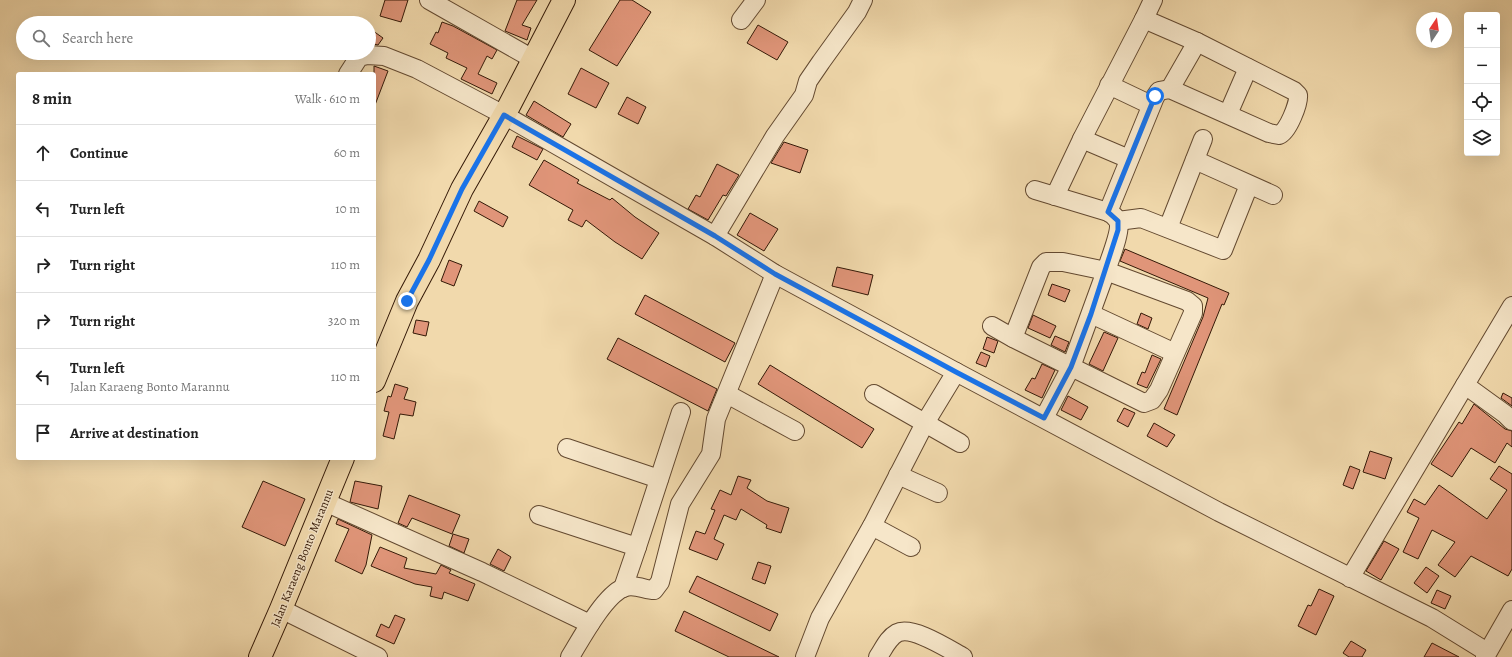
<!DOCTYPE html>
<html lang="en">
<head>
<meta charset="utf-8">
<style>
	body { margin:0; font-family:Alegreya,serif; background:#f6f6f6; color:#222 }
	.controls { position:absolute; right:12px; top:12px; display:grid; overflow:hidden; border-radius:4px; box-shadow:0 4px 16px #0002 }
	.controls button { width:36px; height:36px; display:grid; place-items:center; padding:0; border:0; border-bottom:1px solid #e0e0e0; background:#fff; color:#222; font:20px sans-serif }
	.compass { position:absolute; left:1416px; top:12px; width:36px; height:36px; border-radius:50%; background:#fff; box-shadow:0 4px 16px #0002; rotate:13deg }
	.stop { position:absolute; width:12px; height:12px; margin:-9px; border:3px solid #1a73e8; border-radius:50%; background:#fff }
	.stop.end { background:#1a73e8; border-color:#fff; box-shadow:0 1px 4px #0008 }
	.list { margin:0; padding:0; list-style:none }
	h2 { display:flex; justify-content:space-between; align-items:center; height:52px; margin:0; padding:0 16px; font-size:17px }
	h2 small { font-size:13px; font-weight:400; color:#767676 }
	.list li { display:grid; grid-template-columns:26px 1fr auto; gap:12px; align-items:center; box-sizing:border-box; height:56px; padding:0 16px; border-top:1px solid #e0e0e0 }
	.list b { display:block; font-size:15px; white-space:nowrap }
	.list p { margin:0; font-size:13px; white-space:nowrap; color:#767676 }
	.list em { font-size:13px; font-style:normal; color:#767676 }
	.icon { flex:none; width:22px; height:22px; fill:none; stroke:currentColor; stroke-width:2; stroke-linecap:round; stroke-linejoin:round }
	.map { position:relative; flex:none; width:1512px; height:657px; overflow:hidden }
	.search { position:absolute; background:#fff; box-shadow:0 4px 16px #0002; left:16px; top:16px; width:360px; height:44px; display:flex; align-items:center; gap:10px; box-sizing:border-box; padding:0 14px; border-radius:22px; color:#767676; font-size:15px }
	.panel { position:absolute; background:#fff; box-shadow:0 4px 16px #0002; left:16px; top:72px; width:360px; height:388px; border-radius:4px }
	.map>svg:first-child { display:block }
	.building { fill:#e09579; stroke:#341907 }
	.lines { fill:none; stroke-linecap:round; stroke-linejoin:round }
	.minor-casing { stroke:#634930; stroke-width:20 }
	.major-casing { stroke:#341907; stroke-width:24 }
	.minor { stroke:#f6e6c9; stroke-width:18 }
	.major { stroke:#f1d9ac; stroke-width:22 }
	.route { stroke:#1a73e8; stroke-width:5 }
	.labels { text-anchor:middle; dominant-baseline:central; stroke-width:3; stroke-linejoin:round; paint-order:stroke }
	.street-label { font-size:12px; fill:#341907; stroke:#f6e6c9 }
</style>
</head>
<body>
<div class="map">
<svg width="1512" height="657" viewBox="0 0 1512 657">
	<rect width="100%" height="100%" fill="#f1d9ac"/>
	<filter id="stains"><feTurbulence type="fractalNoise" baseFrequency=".005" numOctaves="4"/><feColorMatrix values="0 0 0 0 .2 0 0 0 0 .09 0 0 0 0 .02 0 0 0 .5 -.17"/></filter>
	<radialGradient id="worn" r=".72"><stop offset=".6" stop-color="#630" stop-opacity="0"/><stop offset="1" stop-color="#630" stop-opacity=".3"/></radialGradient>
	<g class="building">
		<polygon points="385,0 408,0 401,22 380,16"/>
		<polygon points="517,0 537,0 522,25 531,28 527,40 505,31"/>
		<polygon points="620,0 632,0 651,12 617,66 589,50"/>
		<polygon points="442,22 453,26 497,50 492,59 487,56 478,74 497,83 492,94 461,79 467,68 446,58 448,53 430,44 436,32 438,33"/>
		<polygon points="758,25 788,42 777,60 747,43"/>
		<polygon points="369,28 383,38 378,45 369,43"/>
		<polygon points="374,66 388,71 375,105 374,105"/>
		<polygon points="581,68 609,83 596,108 568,94"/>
		<polygon points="627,97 646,107 638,124 618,114"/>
		<polygon points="534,101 571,124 563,137 526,115"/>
		<polygon points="517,136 543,149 537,160 512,147"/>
		<polygon points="784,142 808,150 800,173 771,163"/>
		<polygon points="544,160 579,180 577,183 610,200 612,198 635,217 659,233 642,259 615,242 586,220 582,227 568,220 573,210 529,185"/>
		<polygon points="717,164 739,175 726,196 723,195 708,220 688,209 696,195 700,197"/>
		<polygon points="479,201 508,217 503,227 474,211"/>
		<polygon points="750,213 778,229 764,251 737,235"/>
		<polygon points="1125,249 1229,293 1224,305 1222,304 1177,415 1164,409 1203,317 1208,298 1120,261"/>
		<polygon points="449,260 462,265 454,286 441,281"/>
		<polygon points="837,267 873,275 868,295 832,286"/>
		<polygon points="1052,284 1070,290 1065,302 1048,295"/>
		<polygon points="645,295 735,343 725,362 635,314"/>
		<polygon points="1141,313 1152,318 1148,329 1137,324"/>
		<polygon points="1033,315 1056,326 1050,338 1028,328"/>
		<polygon points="416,320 429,322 426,336 413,333"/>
		<polygon points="1104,332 1118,338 1103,371 1089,364"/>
		<polygon points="1055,336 1069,342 1065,352 1051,345"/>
		<polygon points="987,337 998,341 994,353 983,349"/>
		<polygon points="618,338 717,389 708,411 607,359"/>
		<polygon points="981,352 990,356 986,367 976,363"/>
		<polygon points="1152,355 1161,359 1147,388 1137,384 1142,372 1145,373"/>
		<polygon points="1042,364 1055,370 1042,398 1025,390 1032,378 1035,379"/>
		<polygon points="770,365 874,429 862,448 758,384"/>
		<polygon points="395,384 408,388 404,399 416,402 413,416 400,414 394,439 383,436 389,412 384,411 388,396 391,397"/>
		<polygon points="1503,393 1512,398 1512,406 1501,398"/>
		<polygon points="1068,396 1088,407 1081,420 1061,410"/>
		<polygon points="1474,404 1505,429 1512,431 1512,447 1507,443 1495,463 1471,448 1452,477 1431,464 1459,422 1462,424"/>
		<polygon points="1124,408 1135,413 1128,427 1117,421"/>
		<polygon points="1154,423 1175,435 1167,447 1147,436"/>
		<polygon points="1370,451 1392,458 1385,479 1363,472"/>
		<polygon points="1350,466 1360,470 1353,489 1343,485"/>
		<polygon points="1499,466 1512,474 1512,569 1508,576 1471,556 1455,577 1438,565 1455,542 1432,530 1418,559 1403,552 1419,518 1407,512 1414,499 1425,505 1439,485 1487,519 1507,490 1490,479"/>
		<polygon points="738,476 751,480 747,488 767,501 789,508 781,533 766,528 767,525 741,509 736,520 724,515 714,539 724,544 717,560 689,549 696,531 705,534 715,510 711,509 720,490 731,495"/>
		<polygon points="263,481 305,499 285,546 242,527"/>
		<polygon points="355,481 382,486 378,509 350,502"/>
		<polygon points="409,495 460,515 452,534 412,518 407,527 398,523"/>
		<polygon points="338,519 372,535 366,565 362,574 335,561 349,529 336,524"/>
		<polygon points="453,534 469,539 464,553 449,546"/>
		<polygon points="1384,541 1399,549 1381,580 1366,571"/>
		<polygon points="380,547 407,558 404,568 436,574 441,565 451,570 449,573 475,584 468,601 444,592 442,599 430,596 432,587 415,584 371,566"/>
		<polygon points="498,549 511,557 504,571 490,564"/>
		<polygon points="758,562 771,566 765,584 752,579"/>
		<polygon points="1426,567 1439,576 1427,593 1414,583"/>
		<polygon points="697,576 778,614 770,631 689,592"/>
		<polygon points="1319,589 1334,596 1316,635 1298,626 1308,605 1311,606"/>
		<polygon points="1437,590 1451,596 1445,609 1431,603"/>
		<polygon points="684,611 779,657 729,657 675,631"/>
		<polygon points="395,615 405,619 394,644 376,636 381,624 389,628"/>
		<polygon points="1351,641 1366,650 1362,657 1349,657 1343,653"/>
		<polygon points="1432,643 1459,657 1424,657"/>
	</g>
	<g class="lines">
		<defs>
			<g id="minor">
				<polyline points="429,0 533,59"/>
				<polyline points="1144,19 1153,0"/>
				<polyline points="741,20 756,0"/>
				<polyline points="348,74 359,57 367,55 384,56 417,69 504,115 715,236 775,274 956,372 1219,512 1432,618 1487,652"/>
				<polyline points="1109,85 1151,105"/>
				<polyline points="1170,89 1197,42"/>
				<polyline points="1228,114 1248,68"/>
				<polyline points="1082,139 1129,159"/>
				<polyline points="1195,160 1273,195"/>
				<path d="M 1055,196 L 1082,139 L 1144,19 L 1197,42 L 1294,91 L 1298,95 C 1299,103 1288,132 1279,135 L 1269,133 L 1170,89 L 1159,91 L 1155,97 L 1108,212"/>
				<polyline points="1118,221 1141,218 1223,250 1249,185"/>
				<polyline points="1168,228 1203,139"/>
				<polyline points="715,236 775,136 804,95 808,81 821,62 857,12 863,0"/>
				<polyline points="1091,314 1175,353"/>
				<path d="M 992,326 L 1013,338 L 1144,403 L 1152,400 L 1159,390 L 1193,313 L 1193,306 L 1187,301 L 1106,271 C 1109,261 1122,230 1118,221 C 1116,217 1112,214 1108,212 L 1035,190"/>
				<polyline points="1013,338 1041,267 1046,262 1063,262 1106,271 1071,367 1044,418"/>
				<polyline points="1465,385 1505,414 1512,421"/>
				<polyline points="727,394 795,431"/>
				<polyline points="874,394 960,443"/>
				<polyline points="567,448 659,479"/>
				<polyline points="898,475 938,493"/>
				<polyline points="325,502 482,572 590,624"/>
				<polyline points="539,515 637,547 623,588"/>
				<polyline points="872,526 911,547"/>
				<polyline points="637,547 681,412"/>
				<polyline points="1350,578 1512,306"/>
				<polyline points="281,609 378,657"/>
				<path d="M 570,657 C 581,639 604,596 623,588 C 633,583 645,590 654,590 L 660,582 L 680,504 L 711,454 L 716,419 L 775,274"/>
				<polyline points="805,657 820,618 872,526 925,423 956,372"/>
				<path d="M 878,657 C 884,648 888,638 897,633 C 912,625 950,650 963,657"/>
				<polyline points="1485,657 1512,610"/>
			</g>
			<g id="major">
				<polyline points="374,381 407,301 429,260 462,189 507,110 564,0"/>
				<polyline points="260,657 281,609 343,458"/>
			</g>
		</defs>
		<use href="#minor" class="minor-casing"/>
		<use href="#major" class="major-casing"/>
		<use href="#minor" class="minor"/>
		<use href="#major" class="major"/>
	</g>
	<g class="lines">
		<polyline class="route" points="407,301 429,260 462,189 504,115 715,236 775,274 956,372 1044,418 1071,367 1091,314 1118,230 1118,221 1108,212 1155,96"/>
	</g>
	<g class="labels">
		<g class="street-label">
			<text transform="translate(302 558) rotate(-68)">Jalan Karaeng Bonto Marannu</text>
		</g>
	</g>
	<rect width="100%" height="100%" filter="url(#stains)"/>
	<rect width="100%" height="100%" fill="url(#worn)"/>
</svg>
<div class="controls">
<button>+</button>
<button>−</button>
<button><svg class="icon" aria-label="locate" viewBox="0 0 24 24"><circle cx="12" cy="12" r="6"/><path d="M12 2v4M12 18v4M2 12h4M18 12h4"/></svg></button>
<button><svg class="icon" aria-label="layers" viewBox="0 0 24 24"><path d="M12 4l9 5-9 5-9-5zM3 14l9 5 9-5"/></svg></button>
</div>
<svg class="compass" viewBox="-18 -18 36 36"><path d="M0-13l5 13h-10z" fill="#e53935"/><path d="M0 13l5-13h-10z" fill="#767676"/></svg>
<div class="stop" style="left:1155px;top:96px"></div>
<div class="stop end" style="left:407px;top:301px"></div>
<div class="search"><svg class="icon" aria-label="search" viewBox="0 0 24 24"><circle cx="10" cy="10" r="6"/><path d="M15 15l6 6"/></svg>Search here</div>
<section class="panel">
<h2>8 min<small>Walk · 610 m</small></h2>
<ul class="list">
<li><svg class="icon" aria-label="ahead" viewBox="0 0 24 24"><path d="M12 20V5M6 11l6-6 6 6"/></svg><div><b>Continue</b></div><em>60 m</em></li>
<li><svg class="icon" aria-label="left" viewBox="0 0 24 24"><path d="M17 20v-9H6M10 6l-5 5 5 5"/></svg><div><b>Turn left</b></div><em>10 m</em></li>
<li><svg class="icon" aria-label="right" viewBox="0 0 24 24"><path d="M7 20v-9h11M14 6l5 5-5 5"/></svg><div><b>Turn right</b></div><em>110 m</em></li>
<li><svg class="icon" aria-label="right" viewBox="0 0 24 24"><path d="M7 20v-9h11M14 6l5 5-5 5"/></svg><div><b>Turn right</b></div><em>320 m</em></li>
<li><svg class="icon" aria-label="left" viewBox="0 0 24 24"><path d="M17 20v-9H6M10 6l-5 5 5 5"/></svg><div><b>Turn left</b><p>Jalan Karaeng Bonto Marannu</p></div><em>110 m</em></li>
<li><svg class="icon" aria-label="arrive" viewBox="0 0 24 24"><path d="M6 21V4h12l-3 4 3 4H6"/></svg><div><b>Arrive at destination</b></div></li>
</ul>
</section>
</div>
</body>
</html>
